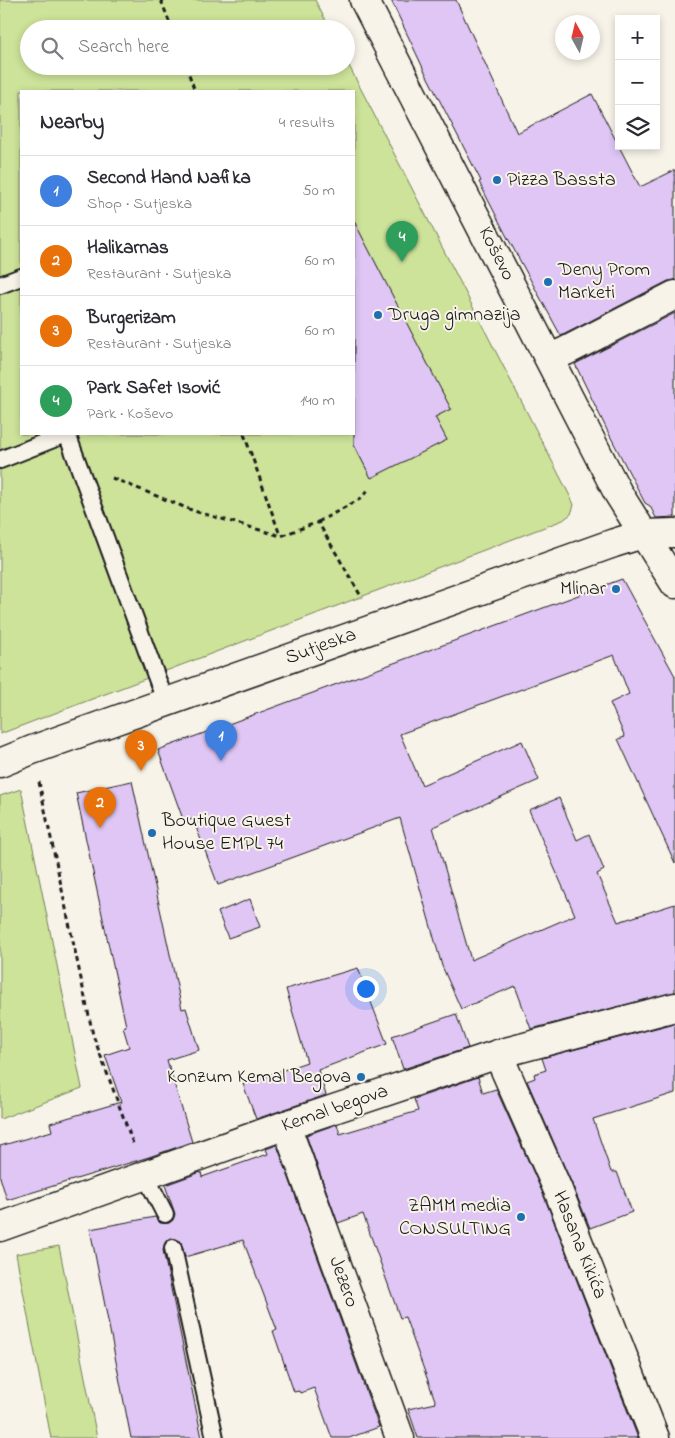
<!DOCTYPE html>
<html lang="en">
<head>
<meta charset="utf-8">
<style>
	body { margin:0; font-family:"Indie Flower",sans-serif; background:#f2f2f3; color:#2b2b33 }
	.controls { position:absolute; right:15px; top:15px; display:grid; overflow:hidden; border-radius:0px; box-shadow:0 2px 8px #0003 }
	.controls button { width:45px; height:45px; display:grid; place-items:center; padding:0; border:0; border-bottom:1px solid #e1e1e2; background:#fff; color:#2b2b33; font:25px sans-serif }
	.compass { position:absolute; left:555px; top:15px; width:45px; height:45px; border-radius:50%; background:#fff; box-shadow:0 2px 8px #0003; rotate:352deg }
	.you { position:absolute; left:365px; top:988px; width:18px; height:18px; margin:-12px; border:4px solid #fff; border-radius:50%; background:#1a73e8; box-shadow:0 0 0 8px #1a73e833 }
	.badge { display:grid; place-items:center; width:32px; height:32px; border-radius:50%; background:#1f6fb2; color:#fff; font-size:16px; font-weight:700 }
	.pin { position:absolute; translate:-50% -41px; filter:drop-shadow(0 1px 2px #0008) }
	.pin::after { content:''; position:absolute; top:26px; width:18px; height:15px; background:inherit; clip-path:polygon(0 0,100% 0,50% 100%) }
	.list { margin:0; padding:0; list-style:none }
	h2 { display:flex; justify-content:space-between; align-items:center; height:65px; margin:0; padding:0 20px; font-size:21px }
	h2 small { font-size:16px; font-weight:400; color:#7c7c81 }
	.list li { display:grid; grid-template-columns:32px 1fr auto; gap:15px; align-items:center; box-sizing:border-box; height:70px; padding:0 20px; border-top:1px solid #e1e1e2 }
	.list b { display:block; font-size:19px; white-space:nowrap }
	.list p { margin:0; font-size:16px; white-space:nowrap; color:#7c7c81 }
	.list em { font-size:16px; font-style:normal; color:#7c7c81 }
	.icon { flex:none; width:28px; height:28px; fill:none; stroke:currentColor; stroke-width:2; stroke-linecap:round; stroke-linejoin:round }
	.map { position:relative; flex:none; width:675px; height:1438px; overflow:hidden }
	.search { position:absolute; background:#fff; box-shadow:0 2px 8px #0003; left:20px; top:20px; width:335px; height:55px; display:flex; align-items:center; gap:12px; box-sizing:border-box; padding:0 18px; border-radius:28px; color:#7c7c81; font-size:19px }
	.panel { position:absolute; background:#fff; box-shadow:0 2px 8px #0003; left:20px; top:90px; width:335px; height:345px; border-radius:0px }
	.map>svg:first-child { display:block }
	.green { fill:#cce399; stroke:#74805a; fill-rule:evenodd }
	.building { fill:#dfc6f5; stroke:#1c1c1c }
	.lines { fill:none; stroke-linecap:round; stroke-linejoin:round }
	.lane-casing { stroke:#1c1c1c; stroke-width:20 }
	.street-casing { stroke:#1c1c1c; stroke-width:31 }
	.path { stroke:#1c1c1c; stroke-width:3; stroke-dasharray:5 4; stroke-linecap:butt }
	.lane { stroke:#f7f3e8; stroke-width:16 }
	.street { stroke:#f7f3e8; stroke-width:28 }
	.poi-dot { fill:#1f6fb2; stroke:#f7f3e8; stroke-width:2 }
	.labels { text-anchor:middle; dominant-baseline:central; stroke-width:4; stroke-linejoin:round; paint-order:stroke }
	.poi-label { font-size:20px; fill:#1c1c1c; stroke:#f7f3e8; text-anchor:start }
	.street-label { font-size:20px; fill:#1c1c1c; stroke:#f7f3e8 }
</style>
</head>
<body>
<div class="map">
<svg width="675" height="1438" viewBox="0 0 675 1438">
	<rect width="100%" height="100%" fill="#f7f3e8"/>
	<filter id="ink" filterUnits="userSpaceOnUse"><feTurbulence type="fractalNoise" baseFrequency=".02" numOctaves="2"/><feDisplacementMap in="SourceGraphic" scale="10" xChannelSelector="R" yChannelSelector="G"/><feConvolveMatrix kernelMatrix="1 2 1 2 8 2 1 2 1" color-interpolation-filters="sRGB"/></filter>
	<g filter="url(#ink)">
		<g class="green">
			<path d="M 0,0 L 315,0 L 330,29 L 29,29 L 29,66 L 346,66 L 346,60 L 572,500 L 574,505 L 571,514 L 563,520 L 0,734 ZM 21,91 L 354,91 L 354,434 L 21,434 Z"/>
			<polygon points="21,789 82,1088 0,1119 0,796"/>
			<polygon points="59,1246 97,1438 51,1438 16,1254"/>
		</g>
		<g class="building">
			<polygon points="391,0 456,0 517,133 592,94 640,187 675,170 675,280 668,281 561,336 505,233 479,182 481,181 424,70"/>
			<polygon points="354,221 451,409 435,417 447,440 371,478 354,445"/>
			<polygon points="675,313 675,517 656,518 650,506 645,503 607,430 575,364"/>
			<polygon points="622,579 675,676 675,863 618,739 625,737 610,703 629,694 614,655 400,734 422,785 522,741 539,780 433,827 471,960 575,915 529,810 559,798 577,840 589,834 604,870 597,874 618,922 675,904 675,992 531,1029 515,986 461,1009 442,966 400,818 218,885 193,819 184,822 158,750"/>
			<polygon points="132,781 182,1009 186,1008 199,1050 167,1060 192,1142 149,1157 7,1200 0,1177 0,1146 52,1131 50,1123 121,1102 105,1055 129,1047 123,1027 126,1026 76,793"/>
			<polygon points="250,899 260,927 228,938 218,912"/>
			<polygon points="358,968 387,1044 318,1070 326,1095 256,1119 243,1084 307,1062 286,989"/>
			<polygon points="456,1014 468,1048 403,1069 392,1036"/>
			<polygon points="675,1023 675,1093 593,1119 611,1172 617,1172 632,1212 590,1228 572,1184 527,1081 535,1078 534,1074 546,1070 542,1058"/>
			<polygon points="478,1077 483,1093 496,1089 544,1196 638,1438 418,1438 408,1409 436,1403 405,1317 400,1318 363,1214 338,1223 306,1135 337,1124 340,1134 418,1111 414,1099"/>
			<polygon points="277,1145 379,1427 349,1438 332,1438 314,1388 300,1393 299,1391 294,1392 273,1331 277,1330 243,1240 185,1257 181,1242 176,1239 171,1238 166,1241 163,1250 202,1438 131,1438 90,1229 155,1217 160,1223 169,1223 173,1220 175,1214 165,1185 201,1172 202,1177 268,1154 266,1149"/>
		</g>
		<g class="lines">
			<defs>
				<g id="lane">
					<polyline points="0,285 21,277"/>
					<polyline points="67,434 166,703"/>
					<polyline points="0,460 66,434"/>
					<polyline points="145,1175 165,1214"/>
					<polyline points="173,1248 215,1438"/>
				</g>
				<g id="street">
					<polyline points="364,0 618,493 675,584"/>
					<polyline points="550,358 566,351 675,295"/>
					<polyline points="0,763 32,750 614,543 643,534 675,533"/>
					<polyline points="498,1054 558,1190 655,1438"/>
					<polyline points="286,1125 400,1438"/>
					<polyline points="0,1227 286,1125 498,1054 675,1007"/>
				</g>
			</defs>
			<use href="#lane" class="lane-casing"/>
			<use href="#street" class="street-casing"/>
			<g class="path">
				<polyline points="161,0 172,29"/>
				<polyline points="186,66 195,91"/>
				<polyline points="244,434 280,535"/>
				<polyline points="112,478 194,511 281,536 318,522 362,598"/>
				<polyline points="318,522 360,499 370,488"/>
				<polyline points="39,782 93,1035 134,1146"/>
			</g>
			<use href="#lane" class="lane"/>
			<use href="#street" class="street"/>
		</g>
	</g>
	<g class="poi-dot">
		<circle cx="497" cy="180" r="5"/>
		<circle cx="548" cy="282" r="5"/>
		<circle cx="378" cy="315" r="5"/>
		<circle cx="616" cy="589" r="5"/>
		<circle cx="152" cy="833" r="5"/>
		<circle cx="361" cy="1077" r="5"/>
		<circle cx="521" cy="1217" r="5"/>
	</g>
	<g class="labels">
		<g class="poi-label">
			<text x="507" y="180">Pizza Bassta</text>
			<text x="558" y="270">Deny Prom<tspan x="558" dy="23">Marketi</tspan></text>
			<text x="388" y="315">Druga gimnazija</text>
			<text x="606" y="589" text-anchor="end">Mlinar</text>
			<text x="162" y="821">Boutique Guest<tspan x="162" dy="23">House EMPL 74</tspan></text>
			<text x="351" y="1077" text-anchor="end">Konzum Kemal Begova</text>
			<text x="511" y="1206" text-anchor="end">ZAMM media<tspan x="511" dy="23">CONSULTING</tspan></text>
		</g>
		<g class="street-label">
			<text transform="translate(496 254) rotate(63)">Koševo</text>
			<text transform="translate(321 647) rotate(-20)">Sutjeska</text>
			<text transform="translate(335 1109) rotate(-19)">Kemal begova</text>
			<text transform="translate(579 1245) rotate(68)">Hasana Kikića</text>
			<text transform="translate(343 1282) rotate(70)">Jezero</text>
		</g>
	</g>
</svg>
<div class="controls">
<button>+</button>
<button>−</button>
<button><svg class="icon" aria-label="layers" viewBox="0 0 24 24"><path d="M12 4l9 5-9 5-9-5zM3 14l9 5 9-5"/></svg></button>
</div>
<svg class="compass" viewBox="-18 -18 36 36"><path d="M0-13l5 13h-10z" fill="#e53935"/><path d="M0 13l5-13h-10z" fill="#7c7c81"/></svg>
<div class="you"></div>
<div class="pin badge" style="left:221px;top:761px;background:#3f7fe0">1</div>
<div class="pin badge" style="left:100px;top:828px;background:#e8710a">2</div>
<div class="pin badge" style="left:141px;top:771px;background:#e8710a">3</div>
<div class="pin badge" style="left:402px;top:262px;background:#2e9e5b">4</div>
<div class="search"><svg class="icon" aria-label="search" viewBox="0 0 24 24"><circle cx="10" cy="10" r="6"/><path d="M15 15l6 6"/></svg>Search here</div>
<section class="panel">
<h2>Nearby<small>4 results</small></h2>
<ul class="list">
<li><span class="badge" style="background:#3f7fe0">1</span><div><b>Second Hand Nafika</b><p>Shop · Sutjeska</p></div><em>50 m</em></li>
<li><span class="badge" style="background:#e8710a">2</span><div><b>Halikarnas</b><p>Restaurant · Sutjeska</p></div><em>60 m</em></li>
<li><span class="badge" style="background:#e8710a">3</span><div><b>Burgerizam</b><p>Restaurant · Sutjeska</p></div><em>60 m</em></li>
<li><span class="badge" style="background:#2e9e5b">4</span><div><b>Park Safet Isović</b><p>Park · Koševo</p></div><em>140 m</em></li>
</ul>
</section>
</div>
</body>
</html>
